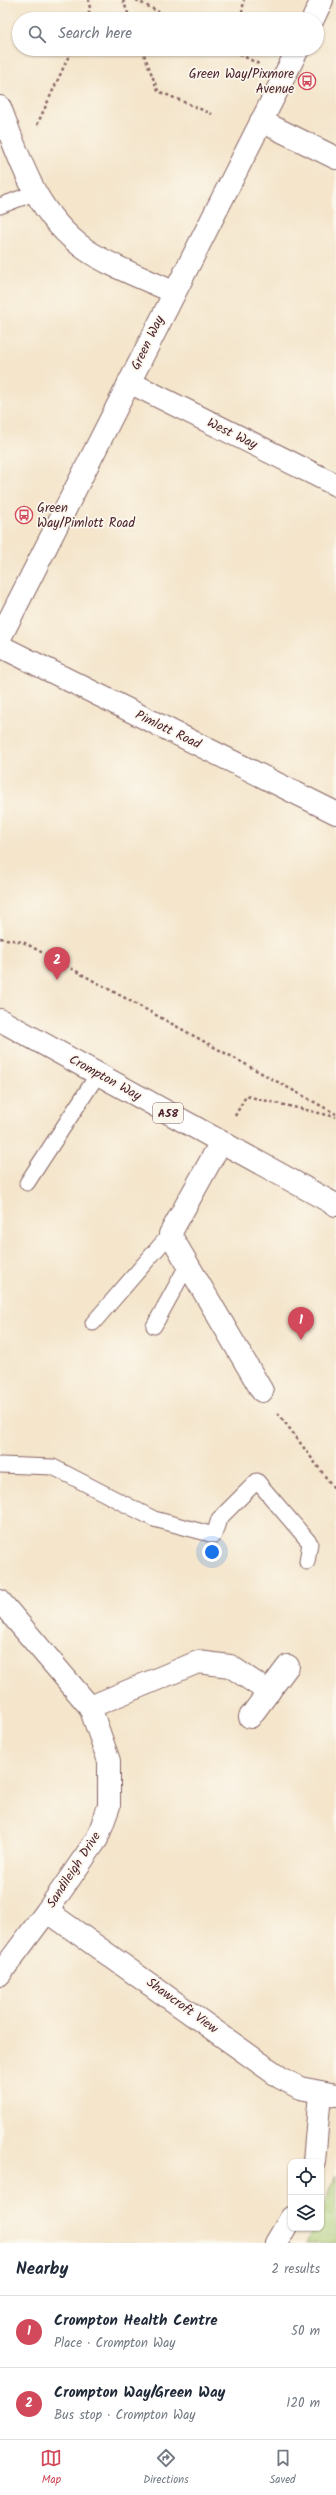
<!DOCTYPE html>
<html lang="en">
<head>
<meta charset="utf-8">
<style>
	body { margin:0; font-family:Kalam,sans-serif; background:#f2f2f3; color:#1f2937 }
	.controls { position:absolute; right:12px; bottom:12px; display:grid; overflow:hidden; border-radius:8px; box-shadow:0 1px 3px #0004 }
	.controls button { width:36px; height:36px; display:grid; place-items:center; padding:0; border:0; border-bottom:1px solid #e0e1e3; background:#fff; color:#1f2937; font:20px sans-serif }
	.you { position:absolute; left:212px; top:1552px; width:14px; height:14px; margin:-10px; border:3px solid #fff; border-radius:50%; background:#1a73e8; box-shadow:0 0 0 6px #1a73e833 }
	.badge { display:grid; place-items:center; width:26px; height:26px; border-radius:50%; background:#d1495b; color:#fff; font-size:13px; font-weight:700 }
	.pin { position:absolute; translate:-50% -33px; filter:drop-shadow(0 1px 2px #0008) }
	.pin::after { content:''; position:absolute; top:21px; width:14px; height:12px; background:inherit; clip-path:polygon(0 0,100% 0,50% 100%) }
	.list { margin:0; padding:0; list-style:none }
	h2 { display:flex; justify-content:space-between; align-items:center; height:52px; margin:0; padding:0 16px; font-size:17px }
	h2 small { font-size:13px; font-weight:400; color:#747a83 }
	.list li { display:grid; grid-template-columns:26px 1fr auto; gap:12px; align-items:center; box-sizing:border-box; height:72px; padding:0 16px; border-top:1px solid #e0e1e3 }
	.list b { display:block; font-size:15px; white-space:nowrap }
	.list p { margin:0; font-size:13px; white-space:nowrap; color:#747a83 }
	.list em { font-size:13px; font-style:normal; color:#747a83 }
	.icon { flex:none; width:22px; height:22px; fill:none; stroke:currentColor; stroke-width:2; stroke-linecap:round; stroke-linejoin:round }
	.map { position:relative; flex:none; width:336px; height:2243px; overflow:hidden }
	.search { position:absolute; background:#fff; box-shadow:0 1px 3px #0004; left:12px; right:12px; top:12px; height:44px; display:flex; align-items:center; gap:10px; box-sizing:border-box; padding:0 14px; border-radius:22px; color:#747a83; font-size:15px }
	.sheet { height:196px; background:#fff }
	nav { display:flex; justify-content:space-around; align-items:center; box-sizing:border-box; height:56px; border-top:1px solid #e0e1e3; background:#fff; font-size:11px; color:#747a83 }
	nav a { display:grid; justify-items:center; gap:2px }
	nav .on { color:#d1495b }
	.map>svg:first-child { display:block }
	.grass { fill:url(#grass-tufts); stroke:#7a7550 }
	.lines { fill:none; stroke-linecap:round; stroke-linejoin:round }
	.lane-casing { stroke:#866463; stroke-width:17 }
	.street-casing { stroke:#866463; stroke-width:24 }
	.highway-casing { stroke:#866463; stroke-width:24 }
	.path { stroke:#866463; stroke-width:2.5; stroke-dasharray:3 3; stroke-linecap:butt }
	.lane { stroke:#fff; stroke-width:15 }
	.street { stroke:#fff; stroke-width:22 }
	.highway { stroke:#fff; stroke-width:22 }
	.labels { text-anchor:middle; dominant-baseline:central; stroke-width:3.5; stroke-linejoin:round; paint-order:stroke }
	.shield { fill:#fbf7ec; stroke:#7f6065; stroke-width:1 }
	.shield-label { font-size:12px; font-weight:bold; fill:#4a1f2b }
	.poi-label { font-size:13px; fill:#4a1f2b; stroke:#fbf7ec; text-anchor:end }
	.street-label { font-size:13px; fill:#4a1f2b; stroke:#fbf7ec }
</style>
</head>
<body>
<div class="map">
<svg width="336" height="2243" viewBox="0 0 336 2243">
	<defs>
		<pattern id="grass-tufts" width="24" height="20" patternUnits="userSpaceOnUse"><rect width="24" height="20" fill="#aacb74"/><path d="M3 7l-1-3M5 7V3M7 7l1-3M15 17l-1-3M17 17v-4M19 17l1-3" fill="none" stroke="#94ae65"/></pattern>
	</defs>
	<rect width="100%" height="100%" fill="#fbf7ec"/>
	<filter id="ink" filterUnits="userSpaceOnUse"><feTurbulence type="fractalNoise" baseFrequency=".025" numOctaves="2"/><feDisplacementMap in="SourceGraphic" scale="8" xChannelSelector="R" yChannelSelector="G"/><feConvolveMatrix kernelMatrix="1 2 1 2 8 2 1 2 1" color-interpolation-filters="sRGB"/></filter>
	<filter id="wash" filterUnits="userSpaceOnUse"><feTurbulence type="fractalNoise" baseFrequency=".012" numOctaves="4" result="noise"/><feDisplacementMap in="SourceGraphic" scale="16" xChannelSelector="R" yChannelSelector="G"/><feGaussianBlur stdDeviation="0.9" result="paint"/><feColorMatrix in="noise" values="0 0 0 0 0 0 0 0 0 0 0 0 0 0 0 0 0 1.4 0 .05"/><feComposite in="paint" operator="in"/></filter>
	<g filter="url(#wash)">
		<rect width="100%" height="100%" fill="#f4e5cb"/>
		<polygon class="grass" points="336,2175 336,2243 306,2243 314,2228 321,2228 321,2215"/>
	</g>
	<g filter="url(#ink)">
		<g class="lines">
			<defs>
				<g id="lane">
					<polyline points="0,206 34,193"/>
					<polyline points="27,1183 98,1074"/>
					<polyline points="93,1323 170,1234"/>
					<polyline points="154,1326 188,1264"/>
					<polyline points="0,1465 53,1467 154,1519 214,1535 219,1519 257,1481 310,1543 307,1562"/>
				</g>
				<g id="street">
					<polyline points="313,19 322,0"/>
					<path d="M 0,107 C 20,161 36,214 85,249 C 107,265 148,280 173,292"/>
					<polyline points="261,121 336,158"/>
					<polyline points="129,382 336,485"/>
					<polyline points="0,638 298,49"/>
					<polyline points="0,646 336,813"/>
					<polyline points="221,1142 170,1234 262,1391"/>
					<polyline points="0,1601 90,1707 109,1761 109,1806 97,1839 47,1911 0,1974"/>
					<polyline points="90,1707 198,1662 230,1666 269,1692"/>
					<polyline points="250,1717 288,1666"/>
					<polyline points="47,1911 281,2078 300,2088 336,2095"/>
					<polyline points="314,2162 320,2093"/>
					<polyline points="276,2243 291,2218"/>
				</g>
				<polyline id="highway" points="0,1020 336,1205"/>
			</defs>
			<use href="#lane" class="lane-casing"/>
			<use href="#street" class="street-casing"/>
			<use href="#highway" class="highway-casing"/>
			<g class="path">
				<polyline points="123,0 130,19"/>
				<polyline points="136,0 172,19"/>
				<polyline points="86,19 90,10 89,0"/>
				<polyline points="241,19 244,0"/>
				<polyline points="142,49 158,91 212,114"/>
				<polyline points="229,49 259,64"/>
				<polyline points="37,125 72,49"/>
				<polyline points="0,938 23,942 336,1114"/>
				<polyline points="235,1116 246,1096 336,1117"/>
				<polyline points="278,1413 336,1491"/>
			</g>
			<use href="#lane" class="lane"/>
			<use href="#street" class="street"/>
			<use href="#highway" class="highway"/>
		</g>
	</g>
	<defs>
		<symbol id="bus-ring" viewBox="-11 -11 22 22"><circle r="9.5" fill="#fbf7ec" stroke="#d1495b" stroke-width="1.5"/><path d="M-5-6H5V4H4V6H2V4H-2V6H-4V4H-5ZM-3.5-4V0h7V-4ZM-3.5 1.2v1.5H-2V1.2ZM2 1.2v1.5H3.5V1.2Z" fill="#d1495b"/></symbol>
	</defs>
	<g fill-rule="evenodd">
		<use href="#bus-ring" x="297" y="71" width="20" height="20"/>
		<use href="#bus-ring" x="14" y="505" width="20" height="20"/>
	</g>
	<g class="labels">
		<rect class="shield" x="153" y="1103" width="30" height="20" rx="3"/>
		<g class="shield-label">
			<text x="168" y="1113">A58</text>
		</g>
		<g class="poi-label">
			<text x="294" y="74">Green Way/Pixmore<tspan x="294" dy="15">Avenue</tspan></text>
			<text x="37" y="508" text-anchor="start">Green<tspan x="37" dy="15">Way/Pimlott Road</tspan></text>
		</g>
		<g class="street-label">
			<text transform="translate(148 343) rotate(-64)">Green Way</text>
			<text transform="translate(232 434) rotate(26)">West Way</text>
			<text transform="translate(168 730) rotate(26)">Pimlott Road</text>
			<text transform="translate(105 1078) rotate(29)">Crompton Way</text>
			<text transform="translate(74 1870) rotate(-57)">Sandileigh Drive</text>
			<text transform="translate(182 2006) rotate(36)">Shawcroft View</text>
		</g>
	</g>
</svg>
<div class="controls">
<button><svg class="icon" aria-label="locate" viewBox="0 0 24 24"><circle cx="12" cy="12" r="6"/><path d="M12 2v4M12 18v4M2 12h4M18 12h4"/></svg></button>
<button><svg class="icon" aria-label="layers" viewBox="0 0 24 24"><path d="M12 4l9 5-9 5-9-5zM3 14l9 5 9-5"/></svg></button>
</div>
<div class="you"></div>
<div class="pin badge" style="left:301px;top:1340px">1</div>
<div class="pin badge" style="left:57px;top:980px">2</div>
<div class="search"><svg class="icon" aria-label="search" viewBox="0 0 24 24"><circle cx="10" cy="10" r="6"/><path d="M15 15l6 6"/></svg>Search here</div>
</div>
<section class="sheet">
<h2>Nearby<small>2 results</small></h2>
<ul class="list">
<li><span class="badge">1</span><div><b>Crompton Health Centre</b><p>Place · Crompton Way</p></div><em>50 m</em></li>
<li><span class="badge">2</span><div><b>Crompton Way/Green Way</b><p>Bus stop · Crompton Way</p></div><em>120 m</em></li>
</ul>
</section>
<nav>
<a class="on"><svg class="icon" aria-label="map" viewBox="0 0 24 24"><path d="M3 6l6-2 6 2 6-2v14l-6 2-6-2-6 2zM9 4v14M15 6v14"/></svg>Map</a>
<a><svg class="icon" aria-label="directions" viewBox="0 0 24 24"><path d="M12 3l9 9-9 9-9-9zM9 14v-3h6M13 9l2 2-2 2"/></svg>Directions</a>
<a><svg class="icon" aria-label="saved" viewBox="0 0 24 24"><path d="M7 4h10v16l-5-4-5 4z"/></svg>Saved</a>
</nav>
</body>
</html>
